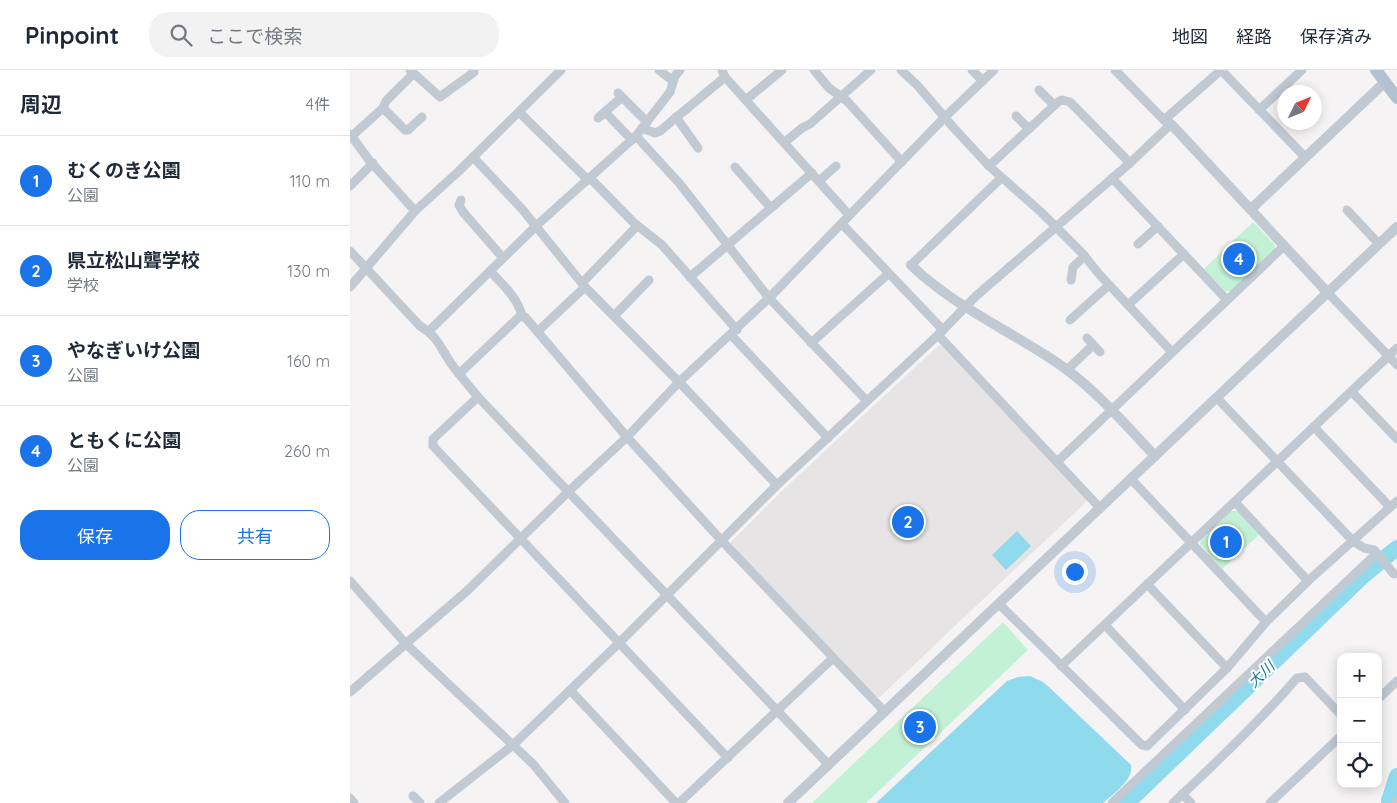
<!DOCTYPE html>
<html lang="ja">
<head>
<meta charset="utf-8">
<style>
	body { margin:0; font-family:Quicksand,"Noto Sans JP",sans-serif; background:#f2f2f3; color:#1f2937 }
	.controls { position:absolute; right:15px; bottom:15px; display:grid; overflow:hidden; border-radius:10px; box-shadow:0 2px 12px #0003 }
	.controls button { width:45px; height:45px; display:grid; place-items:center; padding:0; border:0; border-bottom:1px solid #e0e1e3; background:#fff; color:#1f2937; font:25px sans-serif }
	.compass { position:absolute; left:927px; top:15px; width:45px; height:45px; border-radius:50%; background:#fff; box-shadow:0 2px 12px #0003; rotate:47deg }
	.you { position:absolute; left:724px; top:501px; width:18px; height:18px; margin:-12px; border:4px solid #fff; border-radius:50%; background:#1a73e8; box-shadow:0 0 0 8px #1a73e833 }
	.badge { display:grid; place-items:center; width:32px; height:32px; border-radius:50%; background:#1a73e8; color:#fff; font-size:16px; font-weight:700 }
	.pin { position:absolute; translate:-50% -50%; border:2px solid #fff; box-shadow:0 1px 5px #0006 }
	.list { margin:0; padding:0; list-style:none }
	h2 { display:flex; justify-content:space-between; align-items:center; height:65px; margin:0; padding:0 20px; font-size:21px }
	h2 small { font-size:16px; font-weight:400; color:#747a83 }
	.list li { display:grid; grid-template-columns:32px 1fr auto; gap:15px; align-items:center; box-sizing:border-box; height:90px; padding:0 20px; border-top:1px solid #e0e1e3 }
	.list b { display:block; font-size:19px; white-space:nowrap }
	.list p { margin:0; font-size:16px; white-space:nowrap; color:#747a83 }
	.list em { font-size:16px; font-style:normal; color:#747a83 }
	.actions { display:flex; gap:10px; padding:15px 20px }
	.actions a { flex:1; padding:11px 0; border:1px solid #1a73e8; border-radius:20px; text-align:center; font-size:18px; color:#1a73e8 }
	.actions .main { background:#1a73e8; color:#fff }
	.icon { flex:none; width:28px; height:28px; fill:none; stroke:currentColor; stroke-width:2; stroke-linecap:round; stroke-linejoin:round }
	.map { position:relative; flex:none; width:1047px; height:733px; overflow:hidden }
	header { display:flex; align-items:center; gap:30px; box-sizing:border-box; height:70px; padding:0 25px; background:#fff; border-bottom:1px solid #e0e1e3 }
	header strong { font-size:24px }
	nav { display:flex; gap:28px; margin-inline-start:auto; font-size:18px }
	.search { width:350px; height:45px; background:#f2f2f3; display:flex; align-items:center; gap:12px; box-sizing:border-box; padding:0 18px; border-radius:20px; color:#747a83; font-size:19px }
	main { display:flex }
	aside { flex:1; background:#fff }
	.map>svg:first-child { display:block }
	.education { fill:#e6e4e5 }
	.green { fill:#c3f1d5 }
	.water { fill:#90daee }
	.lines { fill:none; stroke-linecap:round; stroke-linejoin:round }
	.river { stroke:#90daee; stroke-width:16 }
	.minor { stroke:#c1cad2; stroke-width:9 }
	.tertiary { stroke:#c1cad2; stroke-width:10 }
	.secondary { stroke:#c1cbd6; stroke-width:11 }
	.primary { stroke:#b3c2d1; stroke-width:12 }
	.labels { text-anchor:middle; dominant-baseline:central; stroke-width:4; stroke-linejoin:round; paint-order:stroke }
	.water-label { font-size:15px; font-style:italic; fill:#0c7c9b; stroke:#fff }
</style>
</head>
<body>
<header>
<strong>Pinpoint</strong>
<div class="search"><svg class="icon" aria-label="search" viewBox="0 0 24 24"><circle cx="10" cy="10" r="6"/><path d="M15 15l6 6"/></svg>ここで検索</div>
<nav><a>地図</a><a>経路</a><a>保存済み</a></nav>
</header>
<main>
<aside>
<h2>周辺<small>4件</small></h2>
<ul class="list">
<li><span class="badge">1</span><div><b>むくのき公園</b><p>公園</p></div><em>110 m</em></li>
<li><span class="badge">2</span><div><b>県立松山聾学校</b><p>学校</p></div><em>130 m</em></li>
<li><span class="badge">3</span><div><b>やなぎいけ公園</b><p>公園</p></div><em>160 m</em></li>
<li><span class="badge">4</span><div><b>ともくに公園</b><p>公園</p></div><em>260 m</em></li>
</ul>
<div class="actions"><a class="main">保存</a><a>共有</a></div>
</aside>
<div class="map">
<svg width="1047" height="733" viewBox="0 0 1047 733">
	<rect width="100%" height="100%" fill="#f5f3f3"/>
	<polygon class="education" points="589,275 593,275 736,427 736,432 530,627 525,627 381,475 381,472 432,421"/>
	<g class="green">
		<polygon points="903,152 925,175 925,180 881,221 875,221 854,199"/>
		<polygon points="881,441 888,441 910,464 872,499 850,474 851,469"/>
		<polygon points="653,552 678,580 516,733 462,733"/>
	</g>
	<g class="water">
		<polygon points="667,461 681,476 656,500 642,485"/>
		<path d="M 680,606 L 693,612 L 700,618 L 781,695 C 784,710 763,724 753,733 L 526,733 L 657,611 L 668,607 Z"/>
	</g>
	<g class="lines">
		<g class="river">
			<polyline points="777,733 1013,506 1047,478"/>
			<polyline points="1041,733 1039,731 1047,706"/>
		</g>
		<g class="minor">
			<polyline points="60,0 90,27 124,2"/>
			<polyline points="309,0 323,11"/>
			<polyline points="372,0 375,7 499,145"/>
			<polyline points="464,0 479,18 497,31 552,92"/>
			<polyline points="551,0 568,16 603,57 639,96 691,142 732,183 749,204 822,282"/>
			<polyline points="622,0 633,11"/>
			<polyline points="871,0 955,87"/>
			<polyline points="689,20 704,35"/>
			<polyline points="268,23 297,52"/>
			<polyline points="397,29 432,0"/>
			<polyline points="33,38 55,60 58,60 72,47"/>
			<polyline points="909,40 952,0"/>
			<polyline points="169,42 238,110"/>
			<polyline points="255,42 282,70"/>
			<polyline points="666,46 679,59"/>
			<polyline points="326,47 348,78"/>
			<polyline points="248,48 272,27"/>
			<polyline points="814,50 871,0"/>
			<polyline points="292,58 305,63 310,61 375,7"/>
			<polyline points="0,64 19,90 65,141"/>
			<polyline points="2,66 33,38 36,31 63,4"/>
			<polyline points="286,66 330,114 419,228 517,331"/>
			<polyline points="435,72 452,58 460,54 521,0"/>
			<polyline points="123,87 172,139 235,217 329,312 427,415"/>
			<polyline points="639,96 708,32 712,30 720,32 780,93"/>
			<polyline points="385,97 420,137"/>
			<polyline points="240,108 283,152 312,175 387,260"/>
			<polyline points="762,108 877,230"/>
			<polyline points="469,111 486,96"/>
			<polyline points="0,116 23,93"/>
			<polyline points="111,130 109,135 113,142 153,188"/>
			<polyline points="997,140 1029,174"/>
			<polyline points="492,154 593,260"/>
			<polyline points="788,174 808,156"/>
			<path d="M 0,181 L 70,256 C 89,267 91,280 103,296 C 111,307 120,317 128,327 L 479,695"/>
			<polyline points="561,195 651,108"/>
			<path d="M 140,201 C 152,214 168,228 172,246"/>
			<polyline points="340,207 462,103"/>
			<polyline points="721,210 723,197 735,186"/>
			<polyline points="232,213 287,156"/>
			<polyline points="0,217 65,141 109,101 211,0"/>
			<polyline points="978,223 1047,295"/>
			<polyline points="778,235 834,184"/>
			<polyline points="264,246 299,210"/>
			<polyline points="720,250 759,215"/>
			<polyline points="79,261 187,155 286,66 320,22 325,6 330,0"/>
			<polyline points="188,261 235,217"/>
			<polyline points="381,265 478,368"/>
			<polyline points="588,265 750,438"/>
			<polyline points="737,268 750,282"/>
			<polyline points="461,273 538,204"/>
			<polyline points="717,300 743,275"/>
			<polyline points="109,304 169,247 175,247 277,367 372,471 535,642"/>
			<polyline points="1002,322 1047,369"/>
			<polyline points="128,327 83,369 83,376 378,688"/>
			<polyline points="867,328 1003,471 1014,478 1024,480 1044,504"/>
			<polyline points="964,357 1040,437"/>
			<polyline points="708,391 934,176"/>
			<polyline points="781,409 916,552"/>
			<polyline points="885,432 958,511"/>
			<polyline points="0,511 56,574 183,694 215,733"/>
			<polyline points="797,514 877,598"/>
			<polyline points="649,534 792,675 797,676 877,598 916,552 958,511 1047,431"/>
			<polyline points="755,555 835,640"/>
			<polyline points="711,596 1047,278"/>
			<polyline points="220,620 326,733"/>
			<polyline points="0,622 118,520 219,421 277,367 329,312 419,228 595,47 644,0"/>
			<polyline points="1028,629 1047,611"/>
			<polyline points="832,724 841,733"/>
			<polyline points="63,726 70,733"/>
			<polyline points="0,728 4,733"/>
			<polyline points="89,733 163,675 269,573 427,415 588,265 626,226 780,93 821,54 814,50 765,0"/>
			<polyline points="329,733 483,588"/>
			<polyline points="762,733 1027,483"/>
			<path d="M 823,733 C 866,693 908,653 947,608 L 955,607 L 991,645"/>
			<polyline points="920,733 991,666"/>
		</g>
		<g class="tertiary">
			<polyline points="821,54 978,223"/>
			<polyline points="901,139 1035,12"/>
			<path d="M 561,195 C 601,234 654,258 700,288 C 741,314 772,351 805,386"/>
			<polyline points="438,733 1047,157"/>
		</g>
		<polyline class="secondary" points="1047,733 1047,732"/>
		<polyline class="primary" points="1026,0 1047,28"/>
	</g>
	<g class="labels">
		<g class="water-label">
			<text transform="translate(911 604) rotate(-44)">大川</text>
		</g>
	</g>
</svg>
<div class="controls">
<button>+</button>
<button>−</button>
<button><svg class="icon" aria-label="locate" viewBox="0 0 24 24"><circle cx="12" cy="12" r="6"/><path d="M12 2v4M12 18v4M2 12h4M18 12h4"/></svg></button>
</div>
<svg class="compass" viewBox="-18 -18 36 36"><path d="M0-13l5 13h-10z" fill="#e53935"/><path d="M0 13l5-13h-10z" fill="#747a83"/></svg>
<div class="you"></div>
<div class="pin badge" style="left:876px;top:472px">1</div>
<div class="pin badge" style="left:558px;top:452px">2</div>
<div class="pin badge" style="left:570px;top:657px">3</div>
<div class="pin badge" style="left:889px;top:189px">4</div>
</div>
</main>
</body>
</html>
